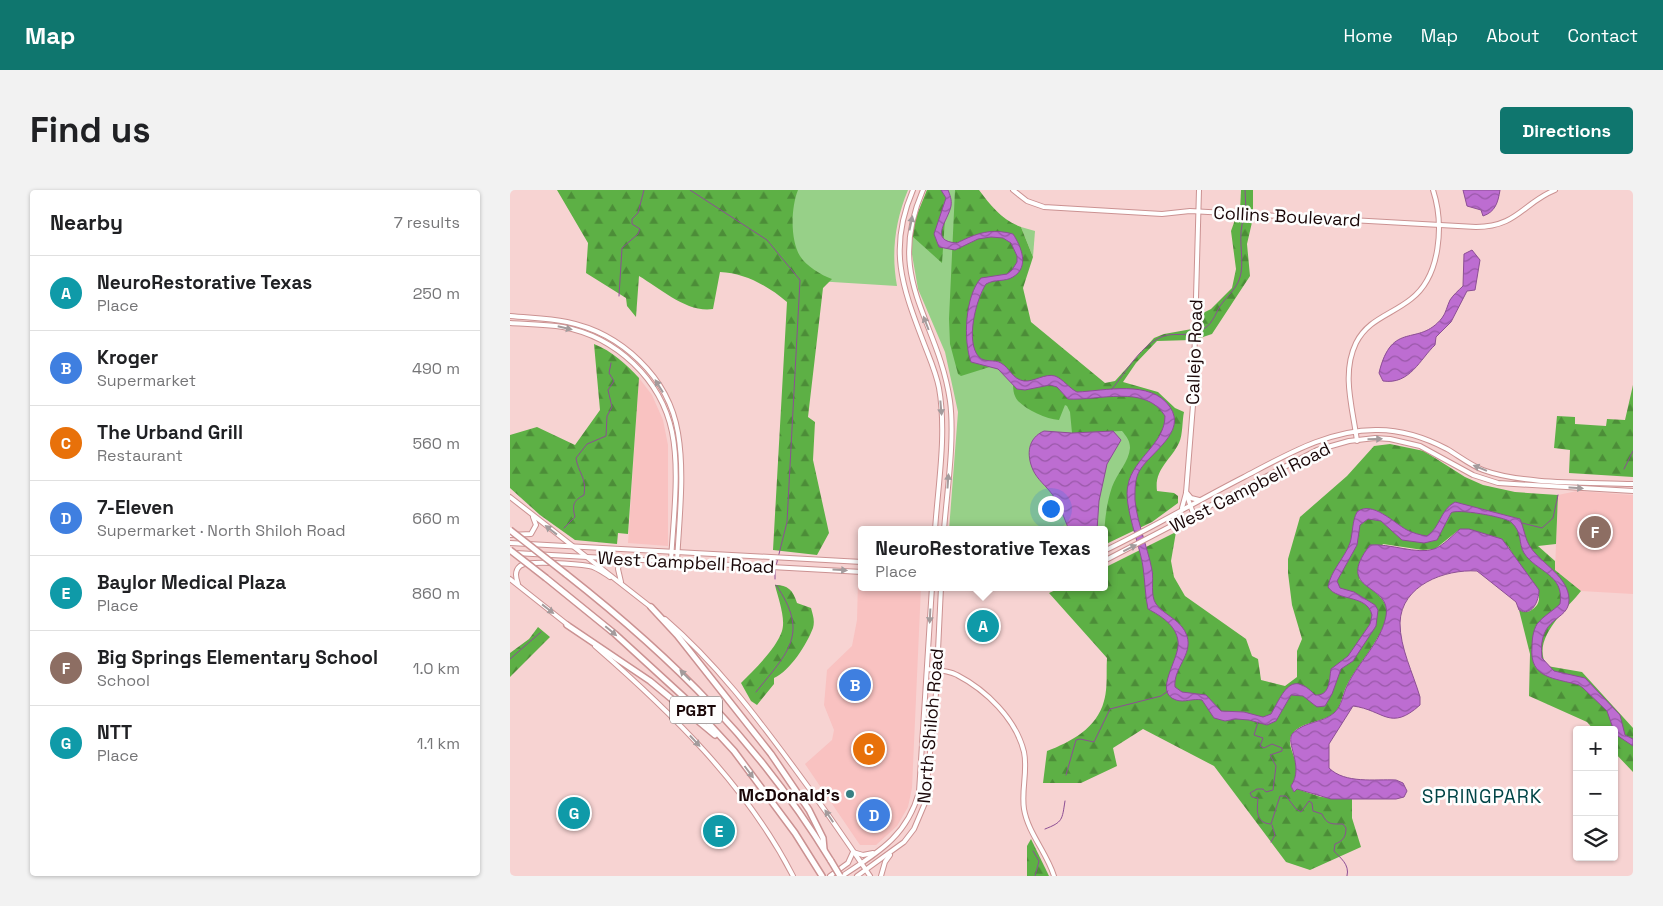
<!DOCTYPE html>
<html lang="en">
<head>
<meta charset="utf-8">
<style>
	body { margin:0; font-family:"Space Grotesk",sans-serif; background:#f2f2f2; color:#202124 }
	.controls { position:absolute; right:15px; bottom:15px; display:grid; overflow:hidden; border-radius:5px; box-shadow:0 1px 4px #0004 }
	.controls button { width:45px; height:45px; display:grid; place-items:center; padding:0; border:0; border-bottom:1px solid #e0e0e0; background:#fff; color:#202124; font:25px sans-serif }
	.you { position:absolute; left:540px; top:318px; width:18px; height:18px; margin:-12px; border:4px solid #fff; border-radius:50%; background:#1a73e8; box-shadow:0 0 0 8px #1a73e833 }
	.badge { display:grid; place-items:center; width:32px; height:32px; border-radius:50%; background:#0f766e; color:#fff; font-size:16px; font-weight:700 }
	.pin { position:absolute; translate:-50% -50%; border:2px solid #fff; box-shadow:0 1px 5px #0006 }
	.popup { position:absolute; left:348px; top:336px; width:250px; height:65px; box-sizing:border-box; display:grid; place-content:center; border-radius:5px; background:#fff; filter:drop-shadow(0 1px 4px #0005); font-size:16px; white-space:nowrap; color:#757577 }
	.popup b { font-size:19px; color:#202124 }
	.popup::after { content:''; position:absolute; left:50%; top:100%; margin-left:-10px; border:10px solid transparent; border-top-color:#fff }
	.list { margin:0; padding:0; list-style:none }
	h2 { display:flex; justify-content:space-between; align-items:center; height:65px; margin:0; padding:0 20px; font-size:21px }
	h2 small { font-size:16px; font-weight:400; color:#757577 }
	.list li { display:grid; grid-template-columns:32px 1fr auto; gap:15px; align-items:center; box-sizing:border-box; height:75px; padding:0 20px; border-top:1px solid #e0e0e0 }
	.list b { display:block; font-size:19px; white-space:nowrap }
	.list p { margin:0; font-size:16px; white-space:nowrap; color:#757577 }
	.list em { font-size:16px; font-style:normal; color:#757577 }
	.icon { flex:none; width:28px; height:28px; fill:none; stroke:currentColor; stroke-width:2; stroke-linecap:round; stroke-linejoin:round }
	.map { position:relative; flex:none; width:1123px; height:686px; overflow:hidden; border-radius:5px }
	header { display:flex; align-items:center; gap:30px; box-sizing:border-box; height:70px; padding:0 25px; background:#0f766e; color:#fff }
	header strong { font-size:24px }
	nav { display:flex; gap:28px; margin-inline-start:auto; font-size:18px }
	.intro { display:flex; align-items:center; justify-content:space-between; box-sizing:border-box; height:120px; padding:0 30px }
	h1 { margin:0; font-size:35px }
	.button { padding:12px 22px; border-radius:5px; background:#0f766e; color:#fff; font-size:18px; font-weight:700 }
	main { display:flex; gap:30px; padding:0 30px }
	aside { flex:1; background:#fff; border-radius:5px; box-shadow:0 1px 4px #0004 }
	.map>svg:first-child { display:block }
	.built { fill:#f9c2c1 }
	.green { fill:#97d088 }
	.forest { fill:url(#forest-firs) }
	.water { fill:url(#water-waves); stroke:#8c4e94 }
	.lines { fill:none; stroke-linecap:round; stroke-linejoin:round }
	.stream { stroke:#8c4e94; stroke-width:1 }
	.tertiary-casing { stroke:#cb9292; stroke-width:6 }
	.secondary-casing { stroke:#cb9292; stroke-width:6 }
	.motorway-casing { stroke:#cb9292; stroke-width:8 }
	.tertiary { stroke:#fff; stroke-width:4 }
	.secondary { stroke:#fff; stroke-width:4 }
	.motorway { stroke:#fff; stroke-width:5 }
	.motorway-bridge-casing { stroke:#cb9292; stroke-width:8; stroke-linecap:butt }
	.motorway-bridge { stroke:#fff; stroke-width:5 }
	.oneway { fill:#a39b9c }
	.poi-dot { fill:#377f83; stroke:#fefefe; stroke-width:2 }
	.labels { text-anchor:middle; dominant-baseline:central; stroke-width:5; stroke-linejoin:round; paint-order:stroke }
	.shield { fill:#fefefe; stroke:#5e5051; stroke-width:1 }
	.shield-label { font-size:16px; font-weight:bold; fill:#190607 }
	.street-label { font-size:18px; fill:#190607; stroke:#fefefe }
	.poi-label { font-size:18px; font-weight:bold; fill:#190607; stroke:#fefefe; text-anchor:end }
	.neighbourhood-label { font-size:19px; letter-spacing:1px; fill:#004446; stroke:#fefefe }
</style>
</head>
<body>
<header>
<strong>Map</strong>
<nav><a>Home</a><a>Map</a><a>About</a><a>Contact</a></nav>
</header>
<div class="intro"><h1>Find us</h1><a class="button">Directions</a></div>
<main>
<aside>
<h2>Nearby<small>7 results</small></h2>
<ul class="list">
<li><span class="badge" style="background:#0f9aa8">A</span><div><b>NeuroRestorative Texas</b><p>Place</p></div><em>250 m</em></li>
<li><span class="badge" style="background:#3f7fe0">B</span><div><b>Kroger</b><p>Supermarket</p></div><em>490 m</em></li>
<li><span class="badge" style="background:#e8710a">C</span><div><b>The Urband Grill</b><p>Restaurant</p></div><em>560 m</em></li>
<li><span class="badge" style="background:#3f7fe0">D</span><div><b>7-Eleven</b><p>Supermarket · North Shiloh Road</p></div><em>660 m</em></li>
<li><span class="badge" style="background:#0f9aa8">E</span><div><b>Baylor Medical Plaza</b><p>Place</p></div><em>860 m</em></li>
<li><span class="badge" style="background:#8d6e63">F</span><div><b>Big Springs Elementary School</b><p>School</p></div><em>1.0 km</em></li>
<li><span class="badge" style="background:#0f9aa8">G</span><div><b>NTT</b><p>Place</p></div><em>1.1 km</em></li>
</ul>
</aside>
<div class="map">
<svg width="1123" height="686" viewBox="0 0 1123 686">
	<defs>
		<pattern id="forest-firs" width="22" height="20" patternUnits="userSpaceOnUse" patternTransform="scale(1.25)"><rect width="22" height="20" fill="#5db045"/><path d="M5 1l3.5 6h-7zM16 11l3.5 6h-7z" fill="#4c8d38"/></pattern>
		<pattern id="water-waves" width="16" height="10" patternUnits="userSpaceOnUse" patternTransform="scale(1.25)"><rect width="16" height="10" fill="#bd6dd1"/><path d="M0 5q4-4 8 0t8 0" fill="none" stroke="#9958a8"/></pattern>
	</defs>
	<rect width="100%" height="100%" fill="#f7d3d2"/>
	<g class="built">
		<polygon points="129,188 142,205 153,230 158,255 158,356 118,353"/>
		<polygon points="1067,301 1123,305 1123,404 1071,401 1045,380 1048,305"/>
		<polygon points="348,391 352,391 352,397 411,397 402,598 398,617 387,636 366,655 350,655 295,574 322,550 324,540 314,515 317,480 342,456 347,430"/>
	</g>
	<g class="green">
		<path d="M 180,0 L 398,0 C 385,31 381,63 387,96 L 290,90 Z"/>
		<polygon points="417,0 450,0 462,166 645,209 594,355 594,340 439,340 448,222 435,162 408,99 400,53"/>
		<polygon points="511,37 525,41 523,67"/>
	</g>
	<g class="forest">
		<path d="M 47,0 L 288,0 C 281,17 280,50 290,66 C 296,76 311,85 322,89 L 313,98 L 298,227 L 305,232 L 303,270 L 319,343 L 307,365 L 263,360 L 277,112 C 258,96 235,83 210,82 L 203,119 C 177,123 151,99 129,86 L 126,127 L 117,116 L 116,108 L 76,83 L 78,53 Z"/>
		<polygon points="417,0 437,0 432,73 402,46 406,27"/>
		<path d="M 445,0 L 469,0 C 481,16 492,30 511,37 L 523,67 L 513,98 L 521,132 L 595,193 L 605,191 L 644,148 L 654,144 L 682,139 L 682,150 L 647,151 L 626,173 L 613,192 L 648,202 L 665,218 L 674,222 C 672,231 673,244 669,253 C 661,270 644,279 647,301 L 664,303 L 668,306 L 668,313 L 642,332 L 594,355 C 594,335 596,315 602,297 C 607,283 619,272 620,258 C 620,250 616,246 612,241 L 562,243 L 560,222 L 557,216 L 555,215 L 549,230 C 536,229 517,220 508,211 C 503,205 503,198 503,191 L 486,175 L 451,186 L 448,184 L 440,154 L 439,129 Z"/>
		<polygon points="731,0 743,0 743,21 730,21"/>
		<polygon points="726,27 743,28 737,54 740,86 702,144 687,149 688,135 692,133 693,123 701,119 722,98 726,79 721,41"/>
		<path d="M 84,154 C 102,161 116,174 129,188 L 118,344 L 108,343 L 107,354 L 65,350 L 30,325 L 0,298 L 0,245 L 27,237 L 65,255 L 90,220 Z"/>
		<polygon points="1123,195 1123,287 1059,283 1060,260 1044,258 1047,226 1065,227 1065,234 1096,236 1097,229 1115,230"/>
		<path d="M 880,254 L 914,261 L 955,287 L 973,295 L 1005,302 L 1048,305 L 1046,354 L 1028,356 L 1045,371 L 1045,380 L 1071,401 C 1056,420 1020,450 1037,476 L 1072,482 L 1123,538 L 1123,582 L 1104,562 L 1104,540 L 1084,540 L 1077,532 L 1019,506 L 1020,464 L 1009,420 C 1012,422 1016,423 1020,421 C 1042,409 1018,387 1011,377 C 1006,371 1002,363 998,356 L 950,339 L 925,359 L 913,360 L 873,354 L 849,389 C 857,396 875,407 877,419 C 879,441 846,476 837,495 C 832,504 832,516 824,523 C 813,533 789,531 781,546 C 775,559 796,575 781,596 L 784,602 L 787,599 L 811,607 L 842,609 L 842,628 L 851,657 L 800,680 L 776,672 L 704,576 L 633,539 L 603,558 L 607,576 L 571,593 L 533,593 L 537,561 C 561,552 587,538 594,511 C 598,498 596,481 597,468 L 539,403 L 552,397 L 594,397 L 594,378 L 666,342 L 661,371 L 664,387 L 675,406 L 736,449 L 742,466 L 748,469 L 751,490 L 775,496 L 787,487 L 787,461 L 792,449 L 782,415 L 778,383 L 778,369 L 790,327 L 837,286 L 864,256 Z"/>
		<path d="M 265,395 C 278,395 283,400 287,413 L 301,418 C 303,425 305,431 303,438 C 297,454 280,481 264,488 L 264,494 L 247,515 L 241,511 L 231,493 C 244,480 266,459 272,441 C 276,428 268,408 265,395 Z"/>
		<polygon points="28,437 40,447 0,487 0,463 19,449"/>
		<polygon points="521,649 539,686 517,686 517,656"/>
	</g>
	<g class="water">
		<path d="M 431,0 L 438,0 C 440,5 442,10 441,16 C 438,31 418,51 447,53 C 467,43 481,38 503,44 C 511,56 520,77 503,87 C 495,92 485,89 476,94 C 466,109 455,152 469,167 C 475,173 484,169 491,173 C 500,178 502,189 514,191 C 524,192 535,183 545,186 C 553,189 559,198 567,202 C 594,201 641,189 660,217 C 677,242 641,262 630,280 C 626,286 625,295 625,302 C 623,322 638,358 642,380 C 644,390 640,405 646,414 C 655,426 672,430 677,446 C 683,465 663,478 665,497 L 672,502 L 696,505 L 711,521 L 734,522 L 753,527 L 761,524 C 773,503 781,479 805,505 C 820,506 819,491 821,479 L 838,466 L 860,434 L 862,425 C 857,404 828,412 818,397 C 821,380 834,369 840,353 C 843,343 842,331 847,322 C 862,310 884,333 897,340 C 903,343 910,345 917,346 C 930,338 930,320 945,312 L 1010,329 C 1014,338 1015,350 1021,358 C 1032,374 1059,387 1059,410 C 1059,432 1027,425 1032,468 L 1044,481 L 1075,488 L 1110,525 L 1115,545 L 1123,549 L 1123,556 L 1105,544 L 1097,521 L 1073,498 L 1069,495 C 1045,488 1019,489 1022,457 C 1022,449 1023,441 1027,434 C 1033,426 1043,421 1050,414 C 1055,384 1026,382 1014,363 C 1008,353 1013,343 1001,332 C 995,327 946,318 941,323 L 927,350 L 914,353 L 892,350 L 871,331 L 858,329 L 850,335 L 847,355 L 827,391 L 830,398 L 844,402 L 865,415 L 868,420 L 866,436 L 843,471 L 831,479 L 822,504 L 815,516 L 807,517 L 793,506 L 781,505 L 766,531 L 757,535 L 739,530 L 726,529 L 715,531 L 704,528 L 692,510 C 683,508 674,513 666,510 C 642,502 671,468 668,451 C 666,435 651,426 638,419 C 635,405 635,391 633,377 C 630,355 613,315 618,295 C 623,268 655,254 655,226 C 636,194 588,211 558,209 L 547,197 L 540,195 L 515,200 L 507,199 L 488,179 L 461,172 C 453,150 455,106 471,88 L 497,84 L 502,80 L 507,72 L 507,66 L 501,53 L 493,48 L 481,47 L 468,49 L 445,60 L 429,57 L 424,44 L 436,8 Z"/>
		<path d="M 953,0 L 990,0 C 988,13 985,22 973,26 L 971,20 L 957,16 Z"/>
		<path d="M 962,60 L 970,70 L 965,100 L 957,101 L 941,132 L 926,147 L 925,155 C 910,169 900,195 873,191 L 869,183 C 882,129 908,158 932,128 C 936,123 937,116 940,110 C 943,105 949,100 953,96 L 954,64 Z"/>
		<path d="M 534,241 L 562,243 L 603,241 L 611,250 L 597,274 L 589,311 L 587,340 L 559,340 C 554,328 550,315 542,304 C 536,296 527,289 523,280 C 516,264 518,248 534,241 Z"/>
		<path d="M 950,339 L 959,339 L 992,349 L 1029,400 C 1029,411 1022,427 1009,420 L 1006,412 L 967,381 C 935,379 891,395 890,433 C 890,458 903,483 910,507 L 910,515 C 880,542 874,520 843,516 L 819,554 L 819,578 C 835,594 865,589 886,590 L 893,593 L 897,601 L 894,607 L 886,609 L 821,609 L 787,599 L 784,602 L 781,596 C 795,576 774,552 783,543 C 795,531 813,533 824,523 C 832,516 833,504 837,496 C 848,472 871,453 876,426 C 882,392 823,403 860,355 C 879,353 908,365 924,359 C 933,356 943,345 950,339 Z"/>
	</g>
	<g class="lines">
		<g class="stream">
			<polyline points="180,0 257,50 290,90 277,332 266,376"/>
			<polyline points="735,0 736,19"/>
			<polyline points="109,106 112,58 128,44 130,39 122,34 122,29 128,23 134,0"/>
			<path d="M 691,140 C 701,137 705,125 710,116 C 717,106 729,97 731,83 C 734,65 727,46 734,28"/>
			<path d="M 602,199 C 616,182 632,153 654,146 C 663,143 673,146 682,143"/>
			<polyline points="1114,279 1123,261"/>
			<polyline points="1012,333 1032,338 1043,328 1048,305"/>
			<path d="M 54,338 L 65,327 C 62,315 63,311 74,305 C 77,287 68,283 66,268 L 77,254 L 96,246 L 97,226 L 102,217 L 98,200 L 104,191 L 99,183 L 101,173"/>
			<polyline points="265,389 265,380"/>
			<polyline points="0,469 31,442"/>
			<path d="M 246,502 C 278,462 300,444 266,395"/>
			<path d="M 748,532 L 744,545 L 753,548 L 750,556 L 754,558 L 762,554 L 772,558 L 772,561 L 760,565 L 766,576 L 763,600 L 756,602 L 753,599 L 747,599 L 740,603 L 742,607 L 748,608 C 747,620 745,633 761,634 L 770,606 L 776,606 L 786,619 L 791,622 L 799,611 L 802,613 L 803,621 L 812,624 C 817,635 822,634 833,634 L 836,638 C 836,647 833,651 825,654 L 824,661 C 830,668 840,674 837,686"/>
			<polyline points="556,585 566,550 570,549 584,552 600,519 651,506 658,501"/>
			<path d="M 535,639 C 553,632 552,630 555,611"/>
			<polyline points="761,652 765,645 762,635"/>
			<polyline points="523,661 529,671 525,686"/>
		</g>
		<defs>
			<g id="tertiary">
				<path d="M 503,0 L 517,11 L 534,17 L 652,24 L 680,21 L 966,37 C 1007,37 1013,13 1045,0"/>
				<path d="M 0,126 C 19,128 38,128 57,132 C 111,143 159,187 168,243 C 175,284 169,330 167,372"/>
				<path d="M 0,133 C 17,134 36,134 53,137 C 106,147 151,189 162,242 C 170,281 163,332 161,371"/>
				<path d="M 847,251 C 843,219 831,184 846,153 C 858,129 881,125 901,109 C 931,86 934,34 923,0"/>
				<polyline points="683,323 676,303 683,215 689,0"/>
				<path d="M 417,479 C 427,480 438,480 447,485 C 476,500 506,529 514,562 C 518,581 511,600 514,619 C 518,643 537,663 544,686"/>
			</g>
			<g id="secondary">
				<path d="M 403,0 C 378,58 392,96 413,151 C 419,167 426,182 429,198 C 437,244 428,294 425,340"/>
				<path d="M 413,0 C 374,90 428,128 440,211 C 445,249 437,301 434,340"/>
				<polyline points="676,302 681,308 689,310"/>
				<polyline points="0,307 142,418"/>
				<polyline points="672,318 676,303"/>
				<polyline points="0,345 21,344 26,335 23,327"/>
				<polyline points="0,353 352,372"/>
				<path d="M 594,361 C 642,338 687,311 734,287 C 776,265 820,239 868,240 C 892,240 916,248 937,259 C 949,266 960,275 973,280 C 1014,295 1079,292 1123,294"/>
				<polyline points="5,363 352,382"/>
				<polyline points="110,369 108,379 111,392"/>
				<polyline points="594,371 807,260 839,251 865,248 880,249 910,256 963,285 988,293 1123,301"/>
				<polyline points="0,389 58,435"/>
				<path d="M 8,394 C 6,388 4,381 10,376 C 18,370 68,374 79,376 C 86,377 94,383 100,387"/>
				<polyline points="481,397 522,397"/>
				<path d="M 155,429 C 206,473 246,526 285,579 C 311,614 336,650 360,686"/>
				<path d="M 85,456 C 161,522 237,596 283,686"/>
				<polyline points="320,686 338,673 343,662 353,665 363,663"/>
				<path d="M 332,686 C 369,662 397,646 409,602 L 422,397"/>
				<polyline points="347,686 394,652 404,639 415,613 426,503 431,397"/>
				<polyline points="371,686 375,672 380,665"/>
			</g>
			<g id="motorway">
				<path d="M 56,384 C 164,469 249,553 321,671"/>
				<polyline points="36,388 105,444 176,509 224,561 285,643 312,686"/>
				<polyline points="141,417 167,445 261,564 299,620 313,648 314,659"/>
				<polyline points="57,435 140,491 205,545"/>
			</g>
		</defs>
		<use href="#tertiary" class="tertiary-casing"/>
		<use href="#secondary" class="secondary-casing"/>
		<use href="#motorway" class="motorway-casing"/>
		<use href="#tertiary" class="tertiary"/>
		<use href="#secondary" class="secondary"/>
		<use href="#motorway" class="motorway"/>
		<defs>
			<g id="motorway-bridge">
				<polyline points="0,340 56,384"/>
				<polyline points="0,360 36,388"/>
				<polyline points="321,671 330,686"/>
			</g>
		</defs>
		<use href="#motorway-bridge" class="motorway-bridge-casing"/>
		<use href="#motorway-bridge" class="motorway-bridge"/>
	</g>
	<defs><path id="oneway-solid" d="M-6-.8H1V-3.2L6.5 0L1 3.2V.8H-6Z" transform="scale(1.25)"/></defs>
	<g class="oneway">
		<use href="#oneway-solid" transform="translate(401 33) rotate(-78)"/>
		<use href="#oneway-solid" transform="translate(416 133) rotate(-111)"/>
		<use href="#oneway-solid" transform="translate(55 138) rotate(13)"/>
		<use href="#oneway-solid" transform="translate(149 196) rotate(-122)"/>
		<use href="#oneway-solid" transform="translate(431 218) rotate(85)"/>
		<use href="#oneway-solid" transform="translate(865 249) rotate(-1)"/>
		<use href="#oneway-solid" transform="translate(970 278) rotate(-158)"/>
		<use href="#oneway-solid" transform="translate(438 291) rotate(-86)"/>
		<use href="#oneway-solid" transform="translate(1066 298) rotate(3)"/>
		<use href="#oneway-solid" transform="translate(41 340) rotate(-142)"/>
		<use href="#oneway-solid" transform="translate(620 358) rotate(-26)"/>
		<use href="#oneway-solid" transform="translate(330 380) rotate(4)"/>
		<use href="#oneway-solid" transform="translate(38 419) rotate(38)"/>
		<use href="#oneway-solid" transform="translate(420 426) rotate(93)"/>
		<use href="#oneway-solid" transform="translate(101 441) rotate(40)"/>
		<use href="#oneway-solid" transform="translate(175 485) rotate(-135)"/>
		<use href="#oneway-solid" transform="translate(185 551) rotate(47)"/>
		<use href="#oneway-solid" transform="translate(239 582) rotate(53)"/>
		<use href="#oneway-solid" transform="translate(319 626) rotate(-124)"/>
	</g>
	<circle class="poi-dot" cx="340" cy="604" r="5"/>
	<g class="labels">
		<rect class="shield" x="160" y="506.5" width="52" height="27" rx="4"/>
		<g class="shield-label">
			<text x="186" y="520">PGBT</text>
		</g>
		<g class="street-label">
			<text transform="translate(777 26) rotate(3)">Collins Boulevard</text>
			<text transform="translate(684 162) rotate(-88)">Callejo Road</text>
			<text transform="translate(740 297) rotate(-27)">West Campbell Road</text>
			<text transform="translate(176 372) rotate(3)">West Campbell Road</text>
			<text transform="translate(420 536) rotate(-85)">North Shiloh Road</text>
		</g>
		<g class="poi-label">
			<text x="330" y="604">McDonald's</text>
		</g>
		<g class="neighbourhood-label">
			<text x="972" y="606">SPRINGPARK</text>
		</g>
	</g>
</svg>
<div class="controls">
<button>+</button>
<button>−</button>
<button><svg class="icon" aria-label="layers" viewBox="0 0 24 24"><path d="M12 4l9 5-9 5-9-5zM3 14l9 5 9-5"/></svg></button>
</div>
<div class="you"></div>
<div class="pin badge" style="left:473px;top:436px;background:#0f9aa8">A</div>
<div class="popup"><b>NeuroRestorative Texas</b>Place</div>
<div class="pin badge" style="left:345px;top:495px;background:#3f7fe0">B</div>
<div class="pin badge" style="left:359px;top:559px;background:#e8710a">C</div>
<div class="pin badge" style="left:364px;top:625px;background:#3f7fe0">D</div>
<div class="pin badge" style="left:209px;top:641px;background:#0f9aa8">E</div>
<div class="pin badge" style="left:1085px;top:342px;background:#8d6e63">F</div>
<div class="pin badge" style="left:64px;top:623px;background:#0f9aa8">G</div>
</div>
</main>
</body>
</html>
